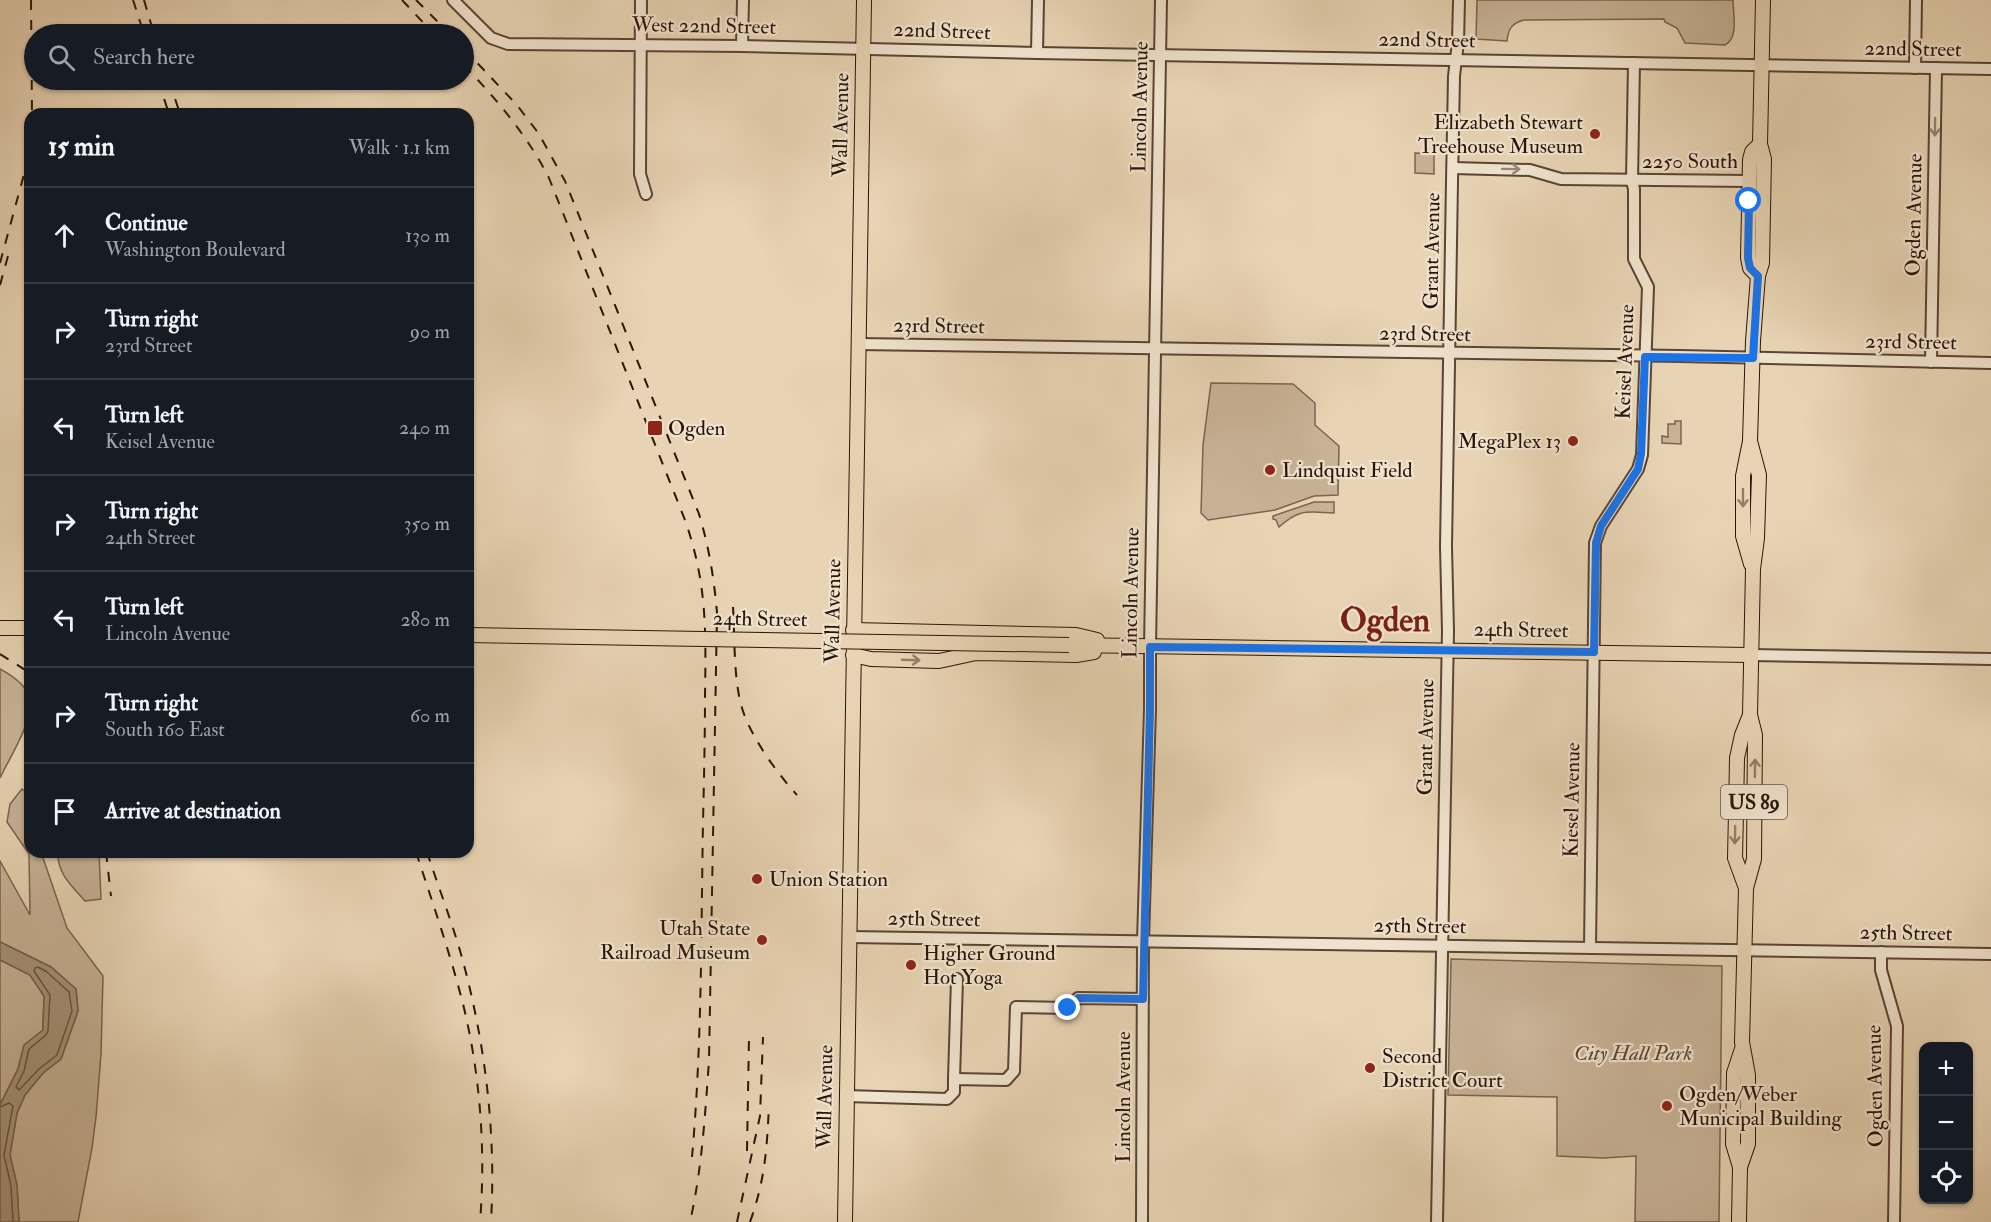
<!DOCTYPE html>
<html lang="en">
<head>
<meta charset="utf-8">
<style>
	body { margin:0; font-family:"IM FELL Double Pica",serif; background:#20242c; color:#f1f3f6 }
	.controls { position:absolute; right:18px; bottom:18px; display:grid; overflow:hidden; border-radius:12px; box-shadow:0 2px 4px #0004 }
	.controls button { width:54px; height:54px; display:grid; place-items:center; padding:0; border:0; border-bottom:2px solid #363941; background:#171b24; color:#f1f3f6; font:30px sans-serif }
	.stop { position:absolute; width:18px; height:18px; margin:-14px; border:4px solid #1a73e8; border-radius:50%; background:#fff }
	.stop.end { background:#1a73e8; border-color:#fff; box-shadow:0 2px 6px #0008 }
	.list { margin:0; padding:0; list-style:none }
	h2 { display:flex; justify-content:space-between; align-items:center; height:78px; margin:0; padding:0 24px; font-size:26px }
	h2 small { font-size:20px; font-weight:400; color:#9ea1a6 }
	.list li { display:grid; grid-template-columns:39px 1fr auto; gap:18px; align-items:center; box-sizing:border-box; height:96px; padding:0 24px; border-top:2px solid #363941 }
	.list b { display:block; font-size:22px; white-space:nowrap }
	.list p { margin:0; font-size:20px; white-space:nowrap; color:#9ea1a6 }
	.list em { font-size:20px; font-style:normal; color:#9ea1a6 }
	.icon { flex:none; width:33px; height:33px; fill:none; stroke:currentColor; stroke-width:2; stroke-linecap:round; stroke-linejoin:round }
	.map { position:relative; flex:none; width:1991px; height:1222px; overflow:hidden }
	.search { position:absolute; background:#171b24; box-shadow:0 2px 4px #0004; left:24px; top:24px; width:450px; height:66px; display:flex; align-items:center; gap:15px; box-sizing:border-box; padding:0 21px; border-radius:33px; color:#9ea1a6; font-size:22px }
	.panel { position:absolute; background:#171b24; box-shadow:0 2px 4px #0004; left:24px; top:108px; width:450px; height:750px; border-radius:18px }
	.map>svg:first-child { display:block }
	.green { fill:#c8b397; stroke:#796450; stroke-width:1.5 }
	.water { fill:#a7937a; stroke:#75604c; stroke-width:1.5 }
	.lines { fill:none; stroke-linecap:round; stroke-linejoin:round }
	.shore { stroke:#685441; stroke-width:1.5 }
	.minor-casing { stroke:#5a4433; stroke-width:14 }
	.major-casing { stroke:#2a1408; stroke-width:16 }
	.minor { stroke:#f0e3ce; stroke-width:10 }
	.major { stroke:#e8d4b4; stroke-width:14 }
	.rail { stroke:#2a1408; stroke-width:2; stroke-dasharray:10 10; stroke-linecap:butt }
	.major-bridge-casing { stroke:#2a1408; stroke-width:16; stroke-linecap:butt }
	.major-bridge { stroke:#e8d4b4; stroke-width:14 }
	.oneway { stroke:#978675 }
	.oneway2 { stroke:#927e67 }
	.route { stroke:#1a73e8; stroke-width:8 }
	.poi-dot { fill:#8f2418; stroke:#f0e3ce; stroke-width:2 }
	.labels { text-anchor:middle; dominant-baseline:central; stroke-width:4.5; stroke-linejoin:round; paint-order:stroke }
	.shield { fill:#f0e3ce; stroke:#655243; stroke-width:1.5 }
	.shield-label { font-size:20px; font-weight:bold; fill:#2a1408 }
	.street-label { font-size:21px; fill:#2a1408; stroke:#f0e3ce }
	.poi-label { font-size:21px; fill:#2a1408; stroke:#f0e3ce; text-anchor:start }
	.park-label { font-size:21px; font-style:italic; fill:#594433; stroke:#f0e3ce }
	.town-label { font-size:33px; font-weight:bold; fill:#7a1f14; stroke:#f0e3ce }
</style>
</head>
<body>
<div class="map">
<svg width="1991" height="1222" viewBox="0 0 1991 1222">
	<rect width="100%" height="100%" fill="#e8d4b4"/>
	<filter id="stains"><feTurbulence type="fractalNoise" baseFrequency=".00333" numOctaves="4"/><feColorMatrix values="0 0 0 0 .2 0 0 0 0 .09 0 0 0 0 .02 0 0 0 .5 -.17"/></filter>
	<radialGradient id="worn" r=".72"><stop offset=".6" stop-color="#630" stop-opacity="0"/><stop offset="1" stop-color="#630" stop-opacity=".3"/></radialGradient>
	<g class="green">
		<path d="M 1477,0 L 1733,0 C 1733,14 1739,38 1725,45 L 1685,43 L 1677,28 L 1665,22 L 1664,19 L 1524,20 C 1512,23 1508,29 1507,41 L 1476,39 Z"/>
		<polygon points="1415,153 1434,154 1434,174 1415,173"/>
		<polygon points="1211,383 1293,384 1315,403 1315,425 1339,446 1338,495 1314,496 1275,510 1208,520 1201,513 1203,445"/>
		<polygon points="1675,421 1681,421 1681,444 1662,443 1662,436 1668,437 1668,424 1675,424"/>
		<path d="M 1314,502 L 1334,502 L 1334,513 C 1308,512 1300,508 1279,527 L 1276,520 L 1273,519 L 1273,516 Z"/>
		<path d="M 0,669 C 11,675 26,685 30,698 C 35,718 9,759 0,778 Z"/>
		<polygon points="22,789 30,795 28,813 30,818 30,852 41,852 67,928 103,976 101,1054 96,1117 92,1148 78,1222 19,1222 17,1185 10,1155 17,1113 25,1095 43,1073 61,1059 78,1011 76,989 51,967 0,942 0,861 30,915 29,854 7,822 10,804"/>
		<path d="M 58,852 L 99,852 L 101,899 L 85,901 C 72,886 57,874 58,852 Z"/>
		<polygon points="1451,959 1722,966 1719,1222 1635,1222 1636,1156 1603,1158 1557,1156 1557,1097 1448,1095"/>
		<polygon points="0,960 30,975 44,996 43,1030 24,1046 18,1069 0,1105"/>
	</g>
	<polygon class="water" points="0,942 51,967 76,989 78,1011 61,1059 43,1073 25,1095 17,1113 10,1155 17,1185 19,1222 0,1222 0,1105 18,1069 24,1045 43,1030 44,996 30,975 0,960"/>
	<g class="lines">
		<g class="shore">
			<polygon points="38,967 47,972 69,992 72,1011 57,1055 39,1069 19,1090 16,1087 24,1071 29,1049 46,1035 48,1031 50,995 34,971 35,968"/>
			<polyline points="0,1107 9,1103 13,1106 4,1155 11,1186 13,1222"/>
		</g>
		<defs>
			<g id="minor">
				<polyline points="453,0 491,38 508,44 742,46 1037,53 1991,69"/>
				<polyline points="641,0 640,174 646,194"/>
				<polyline points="742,46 743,0"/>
				<polyline points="1037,53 1038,0"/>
				<polyline points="1915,68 1916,0"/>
				<polyline points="1453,168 1530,170 1561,179 1749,181"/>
				<polyline points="858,344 1680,356 1991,363"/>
				<polyline points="1931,362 1936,68"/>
				<polyline points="1751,655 1991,659"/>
				<polyline points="849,937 1991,954"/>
				<polyline points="1590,948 1595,543 1601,526 1638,469 1642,455 1648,287 1634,259 1634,189 1632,181 1634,63"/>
				<polyline points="1881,952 1881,970 1897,1026 1894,1222"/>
				<polyline points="954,1079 957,979"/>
				<polyline points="846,1096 947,1099 954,1092 954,1079 1006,1080 1014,1071 1016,1007 1068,1008 1078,998 1143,999"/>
				<polyline points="1142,1222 1143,941 1150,709 1150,647 1161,0"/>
				<polyline points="1437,1222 1448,631 1446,547 1452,182 1454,76 1458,42 1459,0"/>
			</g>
			<g id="major">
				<polyline points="1758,276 1750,268 1748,258 1750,160 1752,152 1760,144"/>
				<polyline points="1751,564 1743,536 1743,476 1750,441 1753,341 1758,276 1762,263 1764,159 1760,144 1763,0"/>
				<polyline points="0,628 30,628"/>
				<polyline points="853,630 1076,635 1097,640"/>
				<polyline points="1069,645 1751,655"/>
				<polyline points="853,655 871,659 939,661 976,653 1076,655 1094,652"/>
				<polyline points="1746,888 1735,858 1736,812 1737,758 1742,735 1750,715"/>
				<polyline points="1740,1167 1748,1144 1748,1075 1742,1042 1746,888 1754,859 1755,735 1750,715 1753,569 1757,538 1759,475 1750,441"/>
				<polyline points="845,1222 864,0"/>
				<polyline points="1739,1222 1740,1167 1733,1144 1734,1073 1742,1049"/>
			</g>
		</defs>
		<use href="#minor" class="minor-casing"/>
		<use href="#major" class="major-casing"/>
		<use href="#minor" class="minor"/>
		<use href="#major" class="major"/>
		<g class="rail">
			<polyline points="31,0 32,114"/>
			<polyline points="133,0 144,34"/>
			<polyline points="144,0 154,34"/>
			<polyline points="402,0 434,34"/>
			<polyline points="416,0 450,34"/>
			<path d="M 464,49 L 517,105 L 539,134 L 565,181 L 699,514 C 709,547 714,578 717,613 L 709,1061 C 705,1115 702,1169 690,1222"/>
			<path d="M 464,65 C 497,100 527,135 549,178 L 685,520 C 707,583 706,630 705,695 C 705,737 704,779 703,822 C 701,934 702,1045 692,1157"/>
			<polyline points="158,80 169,114"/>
			<polyline points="169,80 180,114"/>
			<polyline points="0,263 23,178 30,138"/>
			<polyline points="0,285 8,256"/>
			<path d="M 733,607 C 735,638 733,685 744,714 C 754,741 777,773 797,795"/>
			<polyline points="0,654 30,673"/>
			<polyline points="106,852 111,896"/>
			<path d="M 416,852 C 432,901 449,950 462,1000 C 480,1071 486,1149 480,1222"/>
			<path d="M 427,852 C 439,889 454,927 464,965 C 486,1049 496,1135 491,1222"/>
			<polyline points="747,1151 749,1037"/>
			<polyline points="737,1222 760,1116 763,1037"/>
			<path d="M 750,1222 C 765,1180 767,1149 769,1104"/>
		</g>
		<defs>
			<polyline id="major-bridge" points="468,635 1069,645"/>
		</defs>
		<use href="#major-bridge" class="major-bridge-casing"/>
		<use href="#major-bridge" class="major-bridge"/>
	</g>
	<defs><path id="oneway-shaft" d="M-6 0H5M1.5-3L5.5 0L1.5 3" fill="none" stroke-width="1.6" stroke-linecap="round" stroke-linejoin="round" transform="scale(1.5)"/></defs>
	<g class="oneway">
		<use href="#oneway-shaft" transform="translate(1935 127) rotate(91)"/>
		<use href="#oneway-shaft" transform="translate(1511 169) rotate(1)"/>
	</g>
	<g class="oneway2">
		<use href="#oneway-shaft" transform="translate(1743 498) rotate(90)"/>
		<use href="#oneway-shaft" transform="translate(911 660) rotate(2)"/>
		<use href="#oneway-shaft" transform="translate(1755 768) rotate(-89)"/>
		<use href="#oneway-shaft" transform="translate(1735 835) rotate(91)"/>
	</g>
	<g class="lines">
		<polyline class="route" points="1068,1008 1078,998 1143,999 1150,709 1150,647 1594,652 1596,543 1601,526 1638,469 1641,454 1645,357 1753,358 1758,276 1750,268 1748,258 1749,201"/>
	</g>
	<g class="poi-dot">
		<circle cx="1595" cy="134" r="6"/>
		<rect x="647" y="420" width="16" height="16" rx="3"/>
		<circle cx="1573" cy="441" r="6"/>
		<circle cx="1270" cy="470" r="6"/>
		<circle cx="757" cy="879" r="6"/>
		<circle cx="762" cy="940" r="6"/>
		<circle cx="911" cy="965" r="6"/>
		<circle cx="1370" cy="1068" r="6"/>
		<circle cx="1667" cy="1106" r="6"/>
	</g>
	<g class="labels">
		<rect class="shield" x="1721" y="785" width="66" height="34" rx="4.5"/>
		<g class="shield-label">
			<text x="1754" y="802">US 89</text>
		</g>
		<g class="street-label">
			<text transform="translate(704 26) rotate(1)">West 22nd Street</text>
			<text transform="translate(942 31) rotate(2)">22nd Street</text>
			<text transform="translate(1427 40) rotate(1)">22nd Street</text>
			<text transform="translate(1913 49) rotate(1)">22nd Street</text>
			<text transform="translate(1140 107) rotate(-89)">Lincoln Avenue</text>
			<text transform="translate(841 125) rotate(-89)">Wall Avenue</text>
			<text x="1690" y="161">2250 South</text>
			<text transform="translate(1914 215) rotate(-89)">Ogden Avenue</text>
			<text transform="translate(1432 251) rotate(-89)">Grant Avenue</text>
			<text transform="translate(939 326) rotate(1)">23rd Street</text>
			<text transform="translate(1425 334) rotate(1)">23rd Street</text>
			<text transform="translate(1911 342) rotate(1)">23rd Street</text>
			<text transform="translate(1625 362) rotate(-88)">Keisel Avenue</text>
			<text transform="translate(1131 593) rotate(-89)">Lincoln Avenue</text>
			<text transform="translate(833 611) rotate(-89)">Wall Avenue</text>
			<text transform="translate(760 619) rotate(1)">24th Street</text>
			<text transform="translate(1521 630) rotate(1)">24th Street</text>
			<text transform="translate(1426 737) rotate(-89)">Grant Avenue</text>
			<text transform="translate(1572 800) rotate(-89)">Kiesel Avenue</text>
			<text transform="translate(934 919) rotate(1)">25th Street</text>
			<text transform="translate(1420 926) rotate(1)">25th Street</text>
			<text transform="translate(1906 933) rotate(1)">25th Street</text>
			<text transform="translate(1875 1086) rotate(-91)">Ogden Avenue</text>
			<text transform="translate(825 1097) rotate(-89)">Wall Avenue</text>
			<text transform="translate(1123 1097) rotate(-90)">Lincoln Avenue</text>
		</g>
		<g class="poi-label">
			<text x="1583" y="122" text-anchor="end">Elizabeth Stewart<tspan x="1583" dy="24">Treehouse Museum</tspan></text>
			<text x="668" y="428">Ogden</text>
			<text x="1561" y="441" text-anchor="end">MegaPlex 13</text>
			<text x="1282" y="470">Lindquist Field</text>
			<text x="769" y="879">Union Station</text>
			<text x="750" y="928" text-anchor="end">Utah State<tspan x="750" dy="24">Railroad Museum</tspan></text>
			<text x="923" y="953">Higher Ground<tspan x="923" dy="24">Hot Yoga</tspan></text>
			<text x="1382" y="1056">Second<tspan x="1382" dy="24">District Court</tspan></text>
			<text x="1679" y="1094">Ogden/Weber<tspan x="1679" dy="24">Municipal Building</tspan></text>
		</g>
		<g class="park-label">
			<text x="1633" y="1053">City Hall Park</text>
		</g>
		<g class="town-label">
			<text x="1385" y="620">Ogden</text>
		</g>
	</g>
	<rect width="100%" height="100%" filter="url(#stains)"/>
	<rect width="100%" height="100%" fill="url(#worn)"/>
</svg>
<div class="controls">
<button>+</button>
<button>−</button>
<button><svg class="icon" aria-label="locate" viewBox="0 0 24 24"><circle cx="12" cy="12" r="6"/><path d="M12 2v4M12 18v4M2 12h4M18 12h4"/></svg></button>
</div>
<div class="stop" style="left:1749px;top:201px"></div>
<div class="stop end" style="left:1068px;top:1008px"></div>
<div class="search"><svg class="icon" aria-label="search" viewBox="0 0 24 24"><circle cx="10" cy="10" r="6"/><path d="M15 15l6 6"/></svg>Search here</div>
<section class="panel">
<h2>15 min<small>Walk · 1.1 km</small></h2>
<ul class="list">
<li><svg class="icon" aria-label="ahead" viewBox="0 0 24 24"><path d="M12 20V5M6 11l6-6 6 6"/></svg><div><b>Continue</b><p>Washington Boulevard</p></div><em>130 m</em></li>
<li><svg class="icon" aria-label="right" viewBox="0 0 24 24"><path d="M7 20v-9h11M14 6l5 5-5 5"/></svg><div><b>Turn right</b><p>23rd Street</p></div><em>90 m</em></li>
<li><svg class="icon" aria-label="left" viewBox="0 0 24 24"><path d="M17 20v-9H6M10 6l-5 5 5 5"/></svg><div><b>Turn left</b><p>Keisel Avenue</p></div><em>240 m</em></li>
<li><svg class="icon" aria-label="right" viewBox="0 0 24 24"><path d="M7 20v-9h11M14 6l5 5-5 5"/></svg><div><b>Turn right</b><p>24th Street</p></div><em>350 m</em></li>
<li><svg class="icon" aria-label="left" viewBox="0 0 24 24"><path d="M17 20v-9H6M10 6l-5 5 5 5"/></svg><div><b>Turn left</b><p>Lincoln Avenue</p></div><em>280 m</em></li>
<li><svg class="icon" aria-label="right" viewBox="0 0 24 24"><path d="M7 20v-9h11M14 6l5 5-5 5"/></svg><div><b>Turn right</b><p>South 160 East</p></div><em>60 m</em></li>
<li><svg class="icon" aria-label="arrive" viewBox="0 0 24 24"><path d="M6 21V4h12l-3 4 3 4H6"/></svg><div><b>Arrive at destination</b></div></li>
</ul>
</section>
</div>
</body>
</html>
